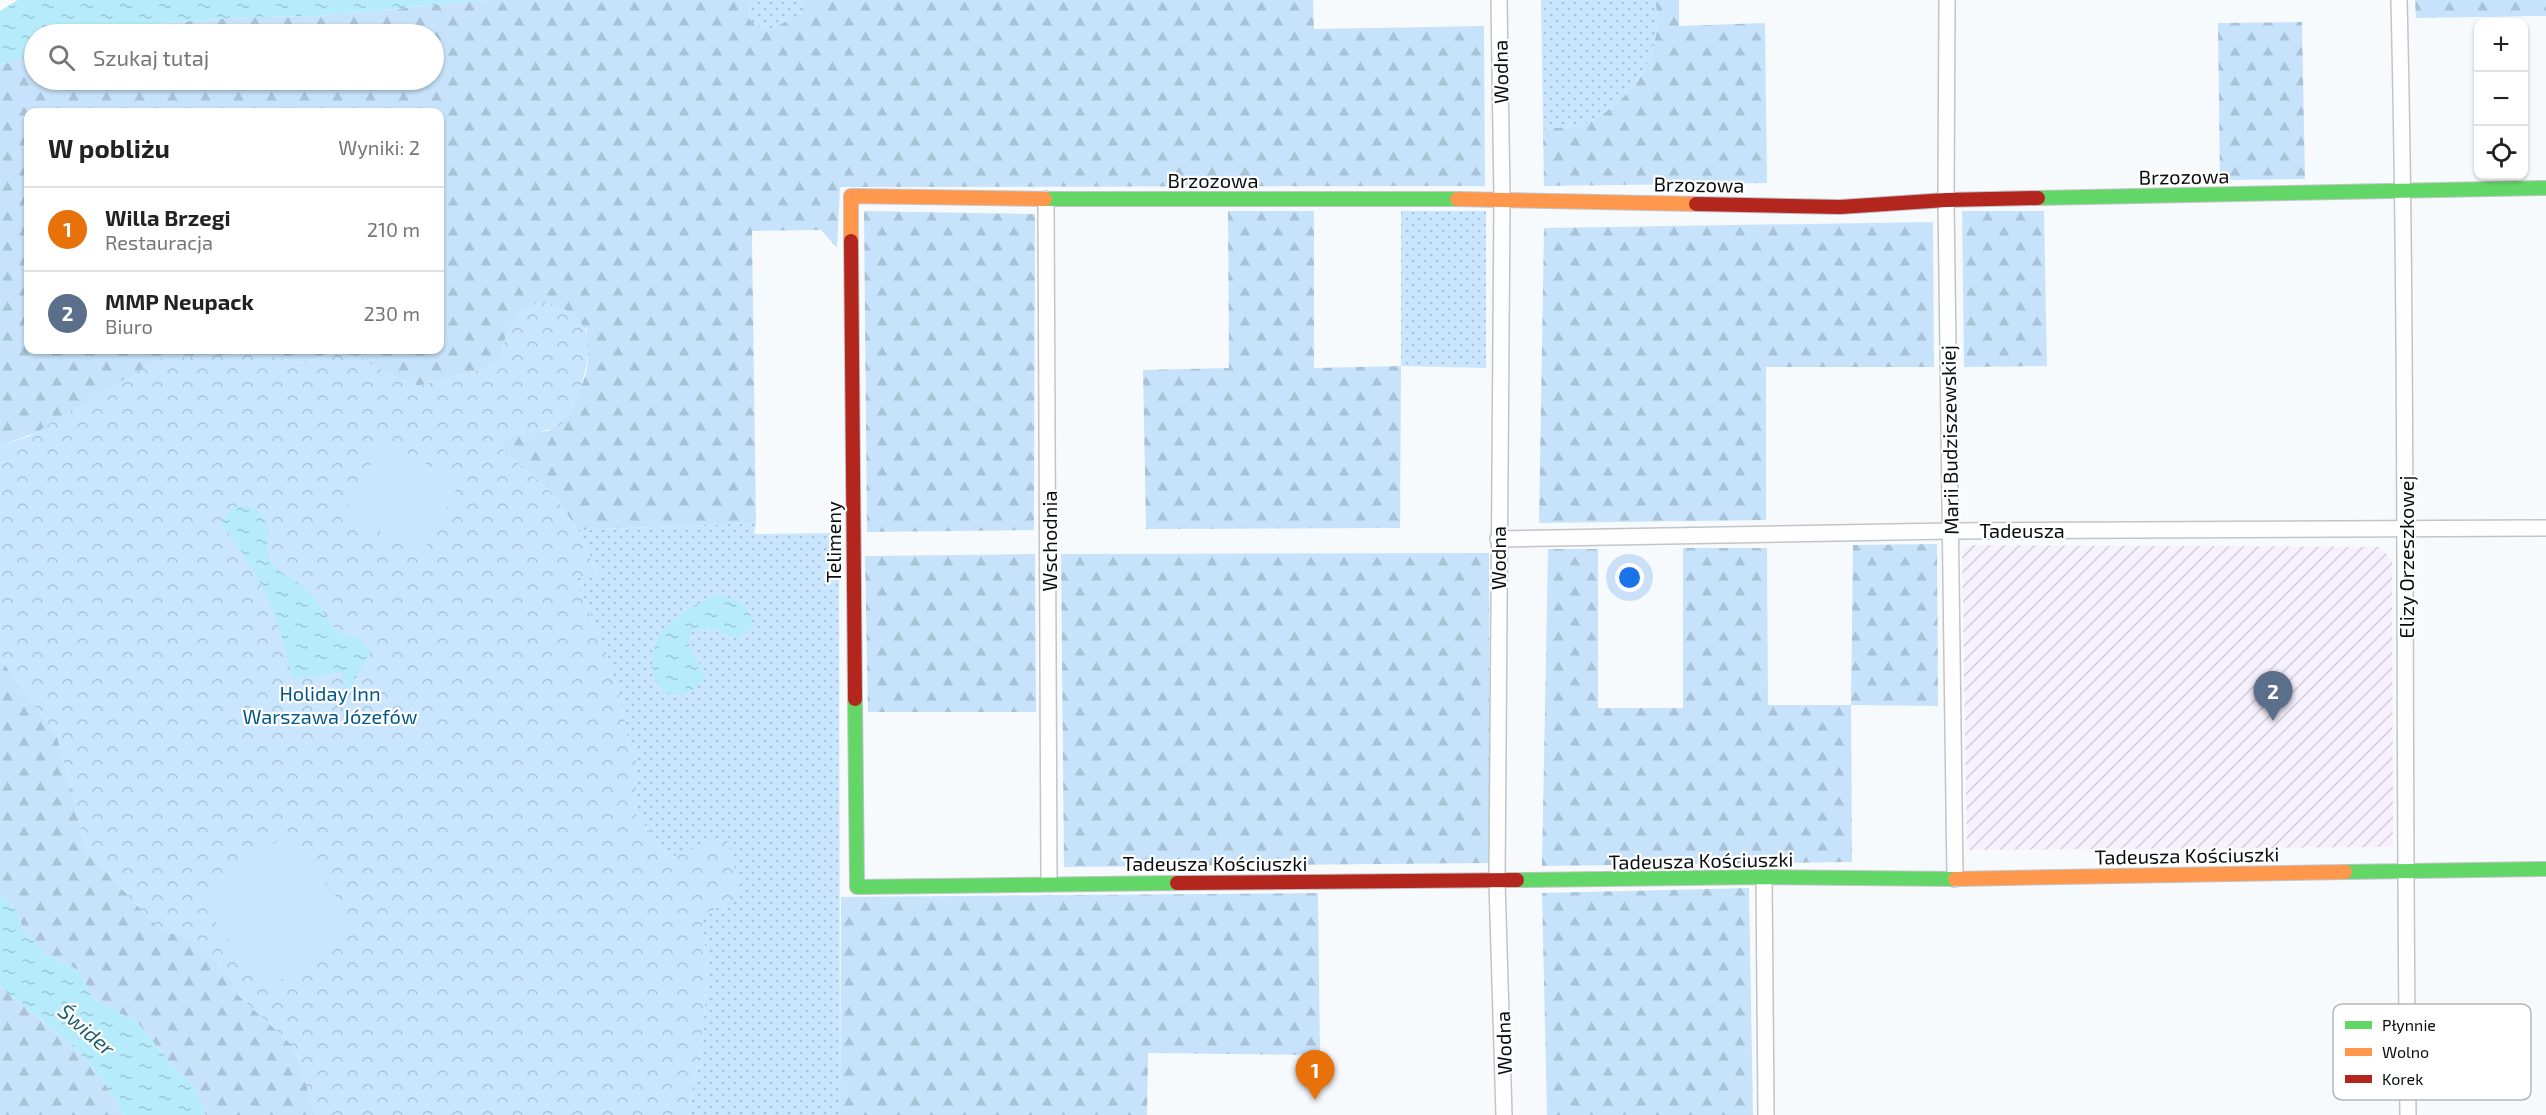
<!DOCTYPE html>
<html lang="pl">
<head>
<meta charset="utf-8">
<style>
	body { margin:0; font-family:"Exo 2",sans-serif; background:#f6f6f6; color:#222 }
	.controls { position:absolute; right:18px; top:18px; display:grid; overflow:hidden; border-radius:12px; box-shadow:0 2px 4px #0004 }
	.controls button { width:54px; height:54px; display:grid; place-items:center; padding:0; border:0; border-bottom:2px solid #e0e0e0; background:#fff; color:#222; font:30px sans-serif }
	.you { position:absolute; left:1630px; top:578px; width:21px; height:21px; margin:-15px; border:4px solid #fff; border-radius:50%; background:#1a73e8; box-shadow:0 0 0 9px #1a73e833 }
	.badge { display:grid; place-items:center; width:39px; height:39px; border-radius:50%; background:#111827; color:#fff; font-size:20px; font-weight:700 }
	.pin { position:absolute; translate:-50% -50px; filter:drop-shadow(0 2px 3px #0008) }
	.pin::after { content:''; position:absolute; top:32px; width:21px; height:18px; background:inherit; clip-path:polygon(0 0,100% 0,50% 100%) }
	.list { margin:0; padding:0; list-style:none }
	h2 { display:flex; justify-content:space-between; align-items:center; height:78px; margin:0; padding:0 24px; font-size:26px }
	h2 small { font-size:20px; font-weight:400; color:#767676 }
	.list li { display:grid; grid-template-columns:39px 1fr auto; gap:18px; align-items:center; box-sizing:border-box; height:84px; padding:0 24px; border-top:2px solid #e0e0e0 }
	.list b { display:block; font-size:22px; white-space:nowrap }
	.list p { margin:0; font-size:20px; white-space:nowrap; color:#767676 }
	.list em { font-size:20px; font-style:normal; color:#767676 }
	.icon { flex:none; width:33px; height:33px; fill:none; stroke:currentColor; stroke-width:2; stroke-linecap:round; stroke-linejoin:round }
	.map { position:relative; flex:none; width:2546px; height:1115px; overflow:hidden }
	.search { position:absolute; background:#fff; box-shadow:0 2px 4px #0004; left:24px; top:24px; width:420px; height:66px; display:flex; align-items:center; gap:15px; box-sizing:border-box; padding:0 21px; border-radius:33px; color:#767676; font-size:22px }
	.panel { position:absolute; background:#fff; box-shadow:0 2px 4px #0004; left:24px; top:108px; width:420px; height:246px; border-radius:12px }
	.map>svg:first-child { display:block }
	.industrial { fill:url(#industrial-furrows) }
	.grass { fill:url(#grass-dots) }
	.forest { fill:url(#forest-firs); fill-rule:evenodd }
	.park { fill:url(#park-crowns) }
	.garden { fill:#c9e6fe }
	.water { fill:url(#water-ripples) }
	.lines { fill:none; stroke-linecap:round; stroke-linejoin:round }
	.street-casing { stroke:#c2c4c7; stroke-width:18 }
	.fast-casing { stroke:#c2c4c7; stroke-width:16 }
	.slow-casing { stroke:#c2c4c7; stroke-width:16 }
	.jam-casing { stroke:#c2c4c7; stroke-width:16 }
	.street { stroke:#fefeff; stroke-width:15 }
	.fast { stroke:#63d668; stroke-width:14 }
	.slow { stroke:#ff974d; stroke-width:14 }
	.jam { stroke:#b3261e; stroke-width:14 }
	.labels { text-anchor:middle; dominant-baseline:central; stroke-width:4.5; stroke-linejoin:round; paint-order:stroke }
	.street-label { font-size:20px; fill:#0a0d0f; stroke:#fff }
	.park-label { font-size:20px; fill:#04588b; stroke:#fff }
	.water-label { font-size:21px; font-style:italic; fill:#225e6d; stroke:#fff }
	.key { fill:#fff; stroke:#b6b6b7; stroke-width:1.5 }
	.key-label { font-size:16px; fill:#0a0d0f }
</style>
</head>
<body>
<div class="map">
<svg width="2546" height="1115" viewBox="0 0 2546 1115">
	<defs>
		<pattern id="industrial-furrows" width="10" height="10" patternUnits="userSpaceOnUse" patternTransform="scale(1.5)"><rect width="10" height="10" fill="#f7f1fe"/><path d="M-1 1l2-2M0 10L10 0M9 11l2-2" fill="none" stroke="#d2cdd8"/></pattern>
		<pattern id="grass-dots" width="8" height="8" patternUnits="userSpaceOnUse" patternTransform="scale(1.5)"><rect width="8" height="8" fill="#c9e6fe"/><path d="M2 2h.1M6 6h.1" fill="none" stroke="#abc4d8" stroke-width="1.8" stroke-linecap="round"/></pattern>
		<pattern id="forest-firs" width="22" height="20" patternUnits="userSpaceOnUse" patternTransform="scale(1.5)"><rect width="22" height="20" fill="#c6e3fb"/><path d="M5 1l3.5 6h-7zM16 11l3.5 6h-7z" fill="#a9c2d6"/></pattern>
		<pattern id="park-crowns" width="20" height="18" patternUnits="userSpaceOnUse" patternTransform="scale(1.5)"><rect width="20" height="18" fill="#c9e6fe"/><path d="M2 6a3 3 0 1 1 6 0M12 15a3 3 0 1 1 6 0" fill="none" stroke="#abc4d8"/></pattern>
		<pattern id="water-ripples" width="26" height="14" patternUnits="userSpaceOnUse" patternTransform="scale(1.5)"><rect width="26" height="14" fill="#b5ebfa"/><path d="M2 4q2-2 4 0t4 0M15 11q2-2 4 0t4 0" fill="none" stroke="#9ac8d5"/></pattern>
	</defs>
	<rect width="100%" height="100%" fill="#f7fafd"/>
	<polygon class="industrial" points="1971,545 2380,547 2392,560 2393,847 1967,850 1962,551"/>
	<g class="grass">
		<polygon points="750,0 807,0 803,13 770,30 756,26 749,18"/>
		<path d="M 1541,0 L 1655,0 C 1666,52 1633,102 1585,124 C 1573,129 1555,127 1543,129 Z"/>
		<polygon points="1401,211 1486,211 1486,368 1401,366"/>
		<path d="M 756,523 L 754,534 L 839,533 L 840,1115 L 689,1115 L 704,1020 L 707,967 L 701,914 L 726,836 L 670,858 L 636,814 L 636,752 L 629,750 C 622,688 602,633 573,579 L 598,574 L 578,530 Z"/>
	</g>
	<g class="forest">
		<path d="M 491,0 L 750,0 L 749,18 L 756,26 L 770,30 L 802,13 L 807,0 L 1313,0 L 1314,29 L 1484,26 L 1485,186 L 840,187 L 837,248 L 821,230 L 752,231 L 756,523 L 578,530 L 554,495 L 501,448 L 503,439 L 523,433 L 549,431 C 580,393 594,379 586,328 L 506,333 L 502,357 L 489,367 L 418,386 L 332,351 L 306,363 L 248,353 L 0,446 L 0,65 L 34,55 L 34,80 L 434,80 L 434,34 L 118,34 L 163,23 L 248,17 L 318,16 ZM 28,112 L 440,112 L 440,350 L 28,350 Z"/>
		<path d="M 1655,0 L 1679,0 L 1679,26 L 1765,23 L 1767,183 L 1544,186 L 1543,129 C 1555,127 1573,129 1585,124 C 1633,102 1666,52 1655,0 Z"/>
		<polygon points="2415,0 2546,0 2546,16 2416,18"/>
		<polygon points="2302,22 2305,179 2220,180 2218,23"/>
		<polygon points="864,211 1035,214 1034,530 867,532"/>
		<polygon points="1228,211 1314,211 1314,368 1401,366 1400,528 1146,529 1143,370 1229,368"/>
		<polygon points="1962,211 2044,211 2047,366 1964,367"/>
		<polygon points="1933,222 1934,367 1766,367 1766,520 1539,523 1544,228"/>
		<polygon points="1937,544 1938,706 1851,705 1852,862 1542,866 1548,549 1598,549 1598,708 1683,708 1683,548 1767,548 1768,705 1851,705 1853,545"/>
		<polygon points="1489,553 1490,863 1064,867 1061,554"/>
		<polygon points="1035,554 1036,712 868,712 865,556"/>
		<polygon points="0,658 57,736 86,850 160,930 190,938 230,977 238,995 294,1047 316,1115 206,1115 193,1085 174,1068 138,1023 92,998 80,971 46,954 24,931 16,910 0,893"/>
		<polygon points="1749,888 1753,1115 1547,1115 1542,893"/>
		<polygon points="1318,893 1320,1055 1148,1053 1147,1115 840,1115 841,897"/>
		<path d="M 0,986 C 50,1028 94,1055 123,1115 L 0,1115 Z"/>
	</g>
	<path class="park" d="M 540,301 C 590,312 596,337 582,383 C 579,394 573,413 565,421 C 551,434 522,433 503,439 L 501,448 L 554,495 L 578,530 L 598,575 L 573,579 C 603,634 622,687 629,750 L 636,752 L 636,814 L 670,858 L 726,836 L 738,879 L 738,899 L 701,915 L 707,967 L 704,1020 L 689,1115 L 316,1115 L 294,1047 L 238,995 L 230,977 L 190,939 L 160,930 L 86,850 L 57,736 L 0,658 L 0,446 L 30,436 L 157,359 L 248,353 L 306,363 L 332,351 L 357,356 L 389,374 L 418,386 L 489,367 L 502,357 L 506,333 L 516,314 Z"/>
	<g class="garden">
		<polygon points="383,441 460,482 422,554 345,513"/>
		<polygon points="288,833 355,923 267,990 199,900"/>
	</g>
	<g class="water">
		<polygon points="18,0 491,0 318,16 248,17 163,23 118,34 34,34 34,55 0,65 0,11"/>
		<path d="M 240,506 C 279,507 262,545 270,560 C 276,573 296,579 306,589 C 320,602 327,621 340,634 C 357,637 364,637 370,654 L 354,681 L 354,688 L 345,690 L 341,672 L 292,679 C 282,619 259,570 220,523 L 233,508 Z"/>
		<path d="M 716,596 C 735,597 754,605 752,628 L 745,634 L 734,638 L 714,628 L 693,630 C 678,650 707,661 704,680 C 666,719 638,671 660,635 C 669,619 698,602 716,596 Z"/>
		<path d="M 0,893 L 16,910 L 24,931 L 46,954 L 80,971 L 92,998 L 138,1023 L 174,1068 L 193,1085 L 206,1115 L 123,1115 C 94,1055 50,1028 0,986 Z"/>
	</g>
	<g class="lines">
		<defs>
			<g id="street">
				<polyline points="1499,0 1502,199 1497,882 1504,1115"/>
				<polyline points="1947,0 1946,200 1955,879"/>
				<path d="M 2399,0 C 2408,372 2403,743 2408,1115"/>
				<polyline points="1046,199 1049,883"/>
				<polyline points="1498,539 1950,531 2546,528"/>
				<polyline points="1764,877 1766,1115"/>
			</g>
			<g id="fast">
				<polyline points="2038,198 2546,188"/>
				<polyline points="1045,199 1457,199"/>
				<polyline points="855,699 857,887 1177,883"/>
				<polyline points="2345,872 2546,869"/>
				<polyline points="1517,880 1764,877 1955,879"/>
			</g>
			<g id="slow">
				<polyline points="1457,199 1696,204"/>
				<polyline points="851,241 851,196 1045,199"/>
				<polyline points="1955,879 2345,872"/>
			</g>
			<g id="jam">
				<polyline points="1696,204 1840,207 1946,200 2038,198"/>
				<polyline points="851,241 855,699"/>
				<polyline points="1177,883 1517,880"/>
			</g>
		</defs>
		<use href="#street" class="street-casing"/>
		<use href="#fast" class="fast-casing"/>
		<use href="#slow" class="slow-casing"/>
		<use href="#jam" class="jam-casing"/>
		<use href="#street" class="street"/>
		<use href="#fast" class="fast"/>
		<use href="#slow" class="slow"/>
		<use href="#jam" class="jam"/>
	</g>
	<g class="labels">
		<g class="street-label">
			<text transform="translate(1500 72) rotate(-91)">Wodna</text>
			<text transform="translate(2184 176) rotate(-1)">Brzozowa</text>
			<text x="1213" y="180">Brzozowa</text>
			<text transform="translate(1699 184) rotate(1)">Brzozowa</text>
			<text transform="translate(1949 440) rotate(-91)">Marii Budziszewskiej</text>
			<text x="2022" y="530">Tadeusza</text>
			<text transform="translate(1049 541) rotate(-90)">Wschodnia</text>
			<text transform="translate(833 542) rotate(-90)">Telimeny</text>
			<text transform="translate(2406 557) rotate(-90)">Elizy Orzeszkowej</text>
			<text transform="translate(1498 558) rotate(-90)">Wodna</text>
			<text transform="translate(2187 855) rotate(-1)">Tadeusza Kościuszki</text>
			<text transform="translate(1701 860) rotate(-1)">Tadeusza Kościuszki</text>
			<text x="1215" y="863">Tadeusza Kościuszki</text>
			<text transform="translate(1503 1043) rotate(-92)">Wodna</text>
		</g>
		<g class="park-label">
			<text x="330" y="693">Holiday Inn<tspan x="330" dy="23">Warszawa Józefów</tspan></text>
		</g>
		<g class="water-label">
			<text transform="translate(87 1029) rotate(41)">Świder</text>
		</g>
	</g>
	<rect x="2333" y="1004" width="198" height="96" rx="9" class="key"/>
	<rect x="2345" y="1021" width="27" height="8" fill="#63d668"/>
	<rect x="2345" y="1048" width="27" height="8" fill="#ff974d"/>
	<rect x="2345" y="1075" width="27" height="8" fill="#b3261e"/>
	<g class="key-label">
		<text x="2382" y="1031">Płynnie</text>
		<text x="2382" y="1058">Wolno</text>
		<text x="2382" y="1085">Korek</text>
	</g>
</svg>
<div class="controls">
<button>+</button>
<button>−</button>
<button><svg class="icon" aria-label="locate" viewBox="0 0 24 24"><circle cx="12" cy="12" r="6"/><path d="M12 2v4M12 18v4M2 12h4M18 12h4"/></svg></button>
</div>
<div class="you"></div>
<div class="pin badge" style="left:1315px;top:1100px;background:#e8710a">1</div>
<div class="pin badge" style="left:2273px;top:721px;background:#5c6f8a">2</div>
<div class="search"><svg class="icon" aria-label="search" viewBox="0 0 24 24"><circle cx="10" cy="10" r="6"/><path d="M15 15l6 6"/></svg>Szukaj tutaj</div>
<section class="panel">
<h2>W pobliżu<small>Wyniki: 2</small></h2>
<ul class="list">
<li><span class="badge" style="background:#e8710a">1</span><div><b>Willa Brzegi</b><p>Restauracja</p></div><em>210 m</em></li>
<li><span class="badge" style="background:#5c6f8a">2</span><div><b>MMP Neupack</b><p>Biuro</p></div><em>230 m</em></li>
</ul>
</section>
</div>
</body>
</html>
